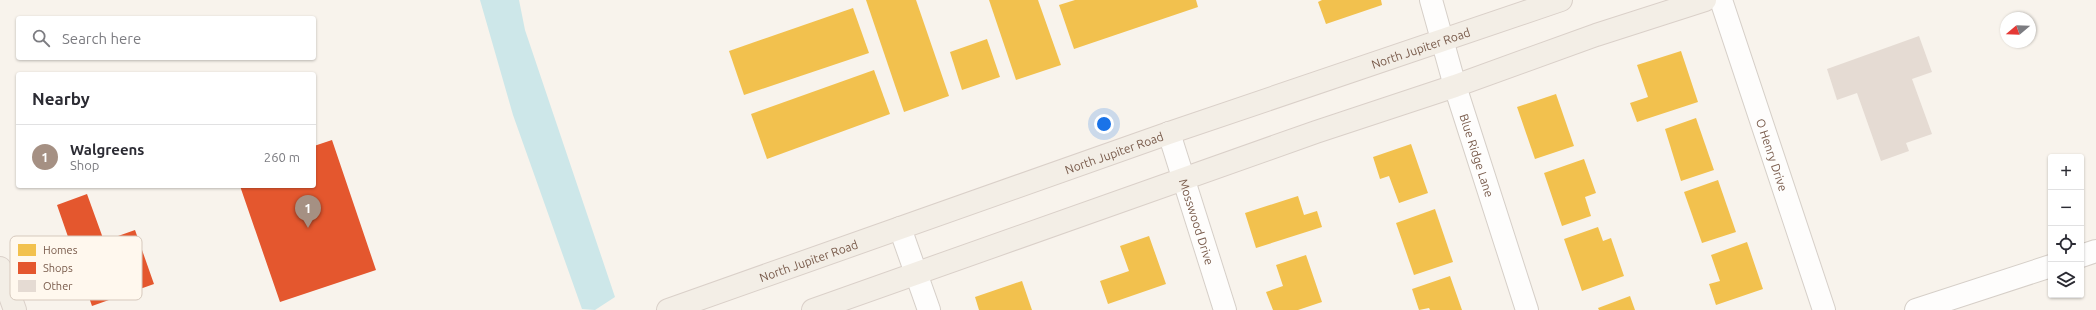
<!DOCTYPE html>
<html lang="en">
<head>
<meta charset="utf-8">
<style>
	body { margin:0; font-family:Ubuntu,sans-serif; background:#f7f7f7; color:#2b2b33 }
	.controls { position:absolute; right:12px; bottom:12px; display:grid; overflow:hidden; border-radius:4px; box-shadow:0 1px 3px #0004 }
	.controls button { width:36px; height:36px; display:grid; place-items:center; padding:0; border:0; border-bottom:1px solid #e1e1e2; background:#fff; color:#2b2b33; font:20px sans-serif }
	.compass { position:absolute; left:2000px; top:12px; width:36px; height:36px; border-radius:50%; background:#fff; box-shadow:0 1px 3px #0004; rotate:251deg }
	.you { position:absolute; left:1104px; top:124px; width:14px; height:14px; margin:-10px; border:3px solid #fff; border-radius:50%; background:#1a73e8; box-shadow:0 0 0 6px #1a73e833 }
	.badge { display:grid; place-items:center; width:26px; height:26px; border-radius:50%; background:#a59083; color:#fff; font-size:13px; font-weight:700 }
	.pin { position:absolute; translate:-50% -33px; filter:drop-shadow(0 1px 2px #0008) }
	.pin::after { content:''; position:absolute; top:21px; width:14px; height:12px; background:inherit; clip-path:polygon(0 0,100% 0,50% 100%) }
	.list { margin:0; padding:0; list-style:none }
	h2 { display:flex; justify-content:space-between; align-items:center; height:52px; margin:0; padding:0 16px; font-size:17px }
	h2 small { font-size:13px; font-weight:400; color:#7c7c81 }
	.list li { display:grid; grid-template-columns:26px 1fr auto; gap:12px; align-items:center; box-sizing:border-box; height:64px; padding:0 16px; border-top:1px solid #e1e1e2 }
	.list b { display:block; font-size:15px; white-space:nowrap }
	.list p { margin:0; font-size:13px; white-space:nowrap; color:#7c7c81 }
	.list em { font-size:13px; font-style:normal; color:#7c7c81 }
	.icon { flex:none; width:22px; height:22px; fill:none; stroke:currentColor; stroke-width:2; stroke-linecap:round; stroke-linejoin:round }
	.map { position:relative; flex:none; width:2096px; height:310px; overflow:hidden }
	.search { position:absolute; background:#fff; box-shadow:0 1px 3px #0004; left:16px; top:16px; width:300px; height:44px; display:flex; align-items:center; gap:10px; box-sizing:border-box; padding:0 14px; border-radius:4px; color:#7c7c81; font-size:15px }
	.panel { position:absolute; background:#fff; box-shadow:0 1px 3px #0004; left:16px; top:72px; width:300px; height:116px; border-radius:4px }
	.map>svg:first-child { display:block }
	.water { fill:#cde7e9 }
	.homes { fill:#f2c14e }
	.shops { fill:#e4572e }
	.building { fill:#e5dbd3 }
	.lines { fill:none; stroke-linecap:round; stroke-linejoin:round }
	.minor-casing { stroke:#d6cfc8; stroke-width:24 }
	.major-casing { stroke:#dad0c9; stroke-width:24 }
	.minor { stroke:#fefdfc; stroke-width:22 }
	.major { stroke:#f3eee6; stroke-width:22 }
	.labels { text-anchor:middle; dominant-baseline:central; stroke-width:4; stroke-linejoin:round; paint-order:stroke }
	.street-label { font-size:12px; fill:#785a4a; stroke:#fff8ee }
	.key { fill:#fff8ee; stroke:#d6c9bd; stroke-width:1 }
	.key-label { font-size:11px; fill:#785a4a }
</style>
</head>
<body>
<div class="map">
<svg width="2096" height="310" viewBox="0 0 2096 310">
	<rect width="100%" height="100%" fill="#f8f3ec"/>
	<polygon class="water" points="480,0 519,0 525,30 615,297 595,310 582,309 513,115"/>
	<g class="homes">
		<polygon points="866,0 916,0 949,96 904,112"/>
		<polygon points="989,0 1038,0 1061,65 1016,80"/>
		<polygon points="1075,0 1196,0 1198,7 1074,49 1059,5"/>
		<polygon points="1322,0 1381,0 1382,5 1326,24 1318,2"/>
		<polygon points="853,8 869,53 744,95 729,51"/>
		<polygon points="987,39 1000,77 962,90 950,52"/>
		<polygon points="1681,51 1698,102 1637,122 1630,103 1648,97 1637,65"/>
		<polygon points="874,70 890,114 767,159 751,114"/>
		<polygon points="1556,94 1574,146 1535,159 1517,107"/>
		<polygon points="1696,118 1714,170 1681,181 1665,129"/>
		<polygon points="1411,144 1428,193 1399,203 1389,176 1380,179 1373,157"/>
		<polygon points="1584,159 1596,193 1585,197 1591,216 1562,226 1544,173"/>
		<polygon points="1718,180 1736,232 1702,243 1684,192"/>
		<polygon points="1298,196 1304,215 1317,211 1322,227 1256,248 1245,213"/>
		<polygon points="1435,209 1453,262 1414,275 1396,223"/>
		<polygon points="1598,227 1603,241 1611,238 1624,276 1582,291 1564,239"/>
		<polygon points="1149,236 1166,284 1108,304 1100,281 1129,271 1120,246"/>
		<polygon points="1747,242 1763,289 1716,305 1709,284 1720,281 1711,255"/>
		<polygon points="1306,255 1322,302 1298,310 1273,310 1266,292 1283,286 1276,265"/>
		<polygon points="1450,276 1462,310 1430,310 1429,308 1419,310 1412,289"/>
		<polygon points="1022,281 1032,310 979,310 975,297"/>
		<polygon points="1630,296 1635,310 1599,310 1598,308"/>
	</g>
	<g class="shops">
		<polygon points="332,140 376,270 280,302 240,186 314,186 314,146"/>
		<polygon points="87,194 104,241 135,230 154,284 92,306 57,205"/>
	</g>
	<polygon class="building" points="1919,36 1932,72 1912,79 1932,134 1906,143 1909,151 1881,161 1857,93 1837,100 1827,69"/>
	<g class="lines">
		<defs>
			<g id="minor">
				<path id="s1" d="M 1431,0 L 1455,86 L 1527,310"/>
				<path id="s2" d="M 1721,0 L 1824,310"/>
				<path id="s3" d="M 1169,133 L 1225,310"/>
				<polyline points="900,228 929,310"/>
				<polyline points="2081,256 2096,251"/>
				<polyline points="1916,310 2051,266"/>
			</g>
			<g id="major">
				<polyline points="0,268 15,310"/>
				<path id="s4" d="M 668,310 L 1169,133 L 1561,0"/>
				<polyline points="813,310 1316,132 1455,86 1596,35 1705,0"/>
			</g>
		</defs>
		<use href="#minor" class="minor-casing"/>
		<use href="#major" class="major-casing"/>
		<use href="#minor" class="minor"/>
		<use href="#major" class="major"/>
	</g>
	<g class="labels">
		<g class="street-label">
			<text stroke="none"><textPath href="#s4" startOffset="797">North Jupiter Road</textPath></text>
			<text stroke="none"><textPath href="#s4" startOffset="473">North Jupiter Road</textPath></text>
			<text stroke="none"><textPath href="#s1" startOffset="162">Blue Ridge Lane</textPath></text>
			<text stroke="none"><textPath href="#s2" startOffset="163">O Henry Drive</textPath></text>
			<text stroke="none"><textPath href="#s3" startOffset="93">Mosswood Drive</textPath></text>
			<text stroke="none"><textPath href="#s4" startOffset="149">North Jupiter Road</textPath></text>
		</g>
	</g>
	<rect x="10" y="236" width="132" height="64" rx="6" class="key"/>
	<rect x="18" y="244" width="18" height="12" fill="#f2c14e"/>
	<rect x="18" y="262" width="18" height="12" fill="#e4572e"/>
	<rect x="18" y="280" width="18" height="12" fill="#e5dbd3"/>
	<g class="key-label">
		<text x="43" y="254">Homes</text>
		<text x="43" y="272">Shops</text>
		<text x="43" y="290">Other</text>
	</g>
</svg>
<div class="controls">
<button>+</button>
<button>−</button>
<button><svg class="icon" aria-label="locate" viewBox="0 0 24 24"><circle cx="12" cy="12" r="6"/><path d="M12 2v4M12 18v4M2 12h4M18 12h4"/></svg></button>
<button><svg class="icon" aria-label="layers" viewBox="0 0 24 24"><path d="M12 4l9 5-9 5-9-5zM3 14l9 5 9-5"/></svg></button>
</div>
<svg class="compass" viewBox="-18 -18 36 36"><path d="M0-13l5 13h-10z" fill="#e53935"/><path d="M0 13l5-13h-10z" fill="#7c7c81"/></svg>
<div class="you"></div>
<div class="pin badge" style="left:308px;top:228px">1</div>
<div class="search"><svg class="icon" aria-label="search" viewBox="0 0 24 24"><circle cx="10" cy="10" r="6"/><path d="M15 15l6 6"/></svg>Search here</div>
<section class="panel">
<h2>Nearby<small></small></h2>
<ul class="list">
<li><span class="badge">1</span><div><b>Walgreens</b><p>Shop</p></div><em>260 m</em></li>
</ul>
</section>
</div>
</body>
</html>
